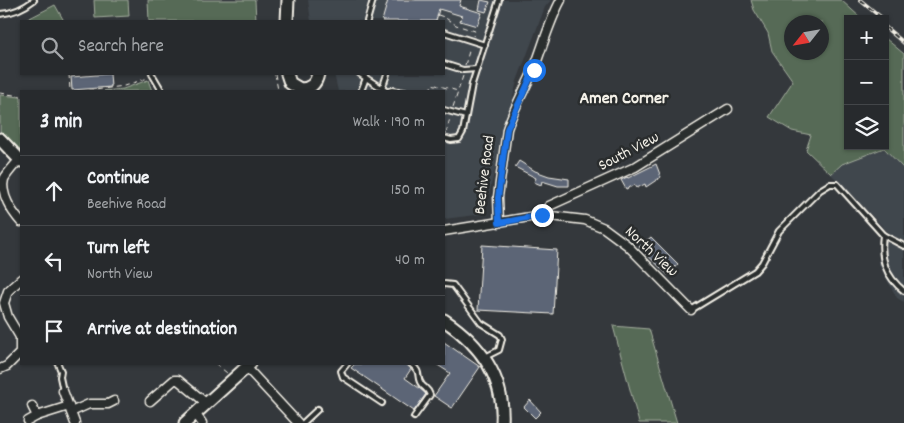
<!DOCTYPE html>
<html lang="en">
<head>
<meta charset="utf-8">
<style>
	body { margin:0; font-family:Dekko,sans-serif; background:#333639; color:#f1f3f6 }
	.controls { position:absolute; right:15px; top:15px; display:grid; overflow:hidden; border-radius:0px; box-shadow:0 1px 4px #0004 }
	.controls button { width:45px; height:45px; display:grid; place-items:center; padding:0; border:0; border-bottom:1px solid #434649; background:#272a2d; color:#f1f3f6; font:25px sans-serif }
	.compass { position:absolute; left:784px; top:15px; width:45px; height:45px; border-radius:50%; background:#272a2d; box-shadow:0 1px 4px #0004; rotate:239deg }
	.stop { position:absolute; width:15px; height:15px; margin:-11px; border:4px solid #1a73e8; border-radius:50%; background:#fff }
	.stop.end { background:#1a73e8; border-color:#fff; box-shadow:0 1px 5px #0008 }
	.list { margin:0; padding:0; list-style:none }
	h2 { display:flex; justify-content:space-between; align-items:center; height:65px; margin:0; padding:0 20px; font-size:21px }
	h2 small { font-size:16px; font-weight:400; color:#a4a7aa }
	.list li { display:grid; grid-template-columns:32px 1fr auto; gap:15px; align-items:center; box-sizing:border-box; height:70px; padding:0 20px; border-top:1px solid #434649 }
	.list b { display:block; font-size:19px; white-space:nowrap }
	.list p { margin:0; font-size:16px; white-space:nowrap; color:#a4a7aa }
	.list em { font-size:16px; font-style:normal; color:#a4a7aa }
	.icon { flex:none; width:28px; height:28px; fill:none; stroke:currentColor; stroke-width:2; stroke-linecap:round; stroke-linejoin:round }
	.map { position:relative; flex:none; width:904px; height:423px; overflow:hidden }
	.search { position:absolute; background:#272a2d; box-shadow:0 1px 4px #0004; left:20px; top:20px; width:425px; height:55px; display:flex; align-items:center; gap:12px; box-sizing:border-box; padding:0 18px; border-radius:0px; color:#a4a7aa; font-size:19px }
	.panel { position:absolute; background:#272a2d; box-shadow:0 1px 4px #0004; left:20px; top:90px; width:425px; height:275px; border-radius:0px }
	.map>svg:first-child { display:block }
	.built { fill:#40464d }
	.green { fill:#566b56; stroke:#a5ae9f; fill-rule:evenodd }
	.building { fill:#5b6576; stroke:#f4f1e8 }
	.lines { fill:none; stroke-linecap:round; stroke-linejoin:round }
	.lane-casing { stroke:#f4f1e8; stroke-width:8 }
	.street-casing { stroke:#f4f1e8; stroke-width:11 }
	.secondary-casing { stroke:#f4f1e8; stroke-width:15 }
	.path { stroke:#f4f1e8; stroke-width:1; stroke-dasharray:5 4; stroke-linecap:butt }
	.lane { stroke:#2a2d2e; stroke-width:4 }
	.street { stroke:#2a2d2e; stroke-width:8 }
	.secondary { stroke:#2a2d2e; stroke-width:11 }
	.rail-casing { stroke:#f4f1e8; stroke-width:4 }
	.rail { stroke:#2a2d2e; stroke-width:2; stroke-dasharray:5.5; stroke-linecap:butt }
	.route { stroke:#1a73e8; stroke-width:6 }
	.labels { text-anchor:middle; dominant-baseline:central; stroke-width:5; stroke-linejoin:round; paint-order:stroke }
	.street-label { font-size:16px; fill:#f4f1e8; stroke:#2a2d2e }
	.neighbourhood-label { font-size:18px; font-weight:bold; fill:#f4f1e8; stroke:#2a2d2e }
</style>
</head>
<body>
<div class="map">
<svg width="904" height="423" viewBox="0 0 904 423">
	<rect width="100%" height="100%" fill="#34383c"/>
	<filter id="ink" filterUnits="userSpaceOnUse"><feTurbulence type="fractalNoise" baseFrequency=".02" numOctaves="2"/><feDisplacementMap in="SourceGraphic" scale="10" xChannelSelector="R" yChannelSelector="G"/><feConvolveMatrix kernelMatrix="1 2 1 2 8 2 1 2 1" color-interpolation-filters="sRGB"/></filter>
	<g filter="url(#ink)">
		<g class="built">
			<polygon points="308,0 551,0 545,7 517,81 484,214 444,219 444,91 338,91 334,74 444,74 444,21 311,21"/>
			<polygon points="884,148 904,169 904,302 897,298 879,265 879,244 888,232 831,174 842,164"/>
		</g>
		<g class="green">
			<polygon points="94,0 128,0 129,16 95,18"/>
			<polygon points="148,0 255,0 256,21 149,21"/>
			<path d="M 751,0 L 841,0 L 862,19 L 848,19 L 848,146 L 885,146 L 885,38 L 904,54 L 904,169 L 884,148 L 842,164 L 831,174 L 806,150 L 811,135 L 792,131 L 769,117 L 793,81 L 772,51 L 768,33 L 754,10 ZM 792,22 L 822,22 L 822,52 L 792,52 Z"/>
			<polygon points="55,5 64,21 24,21"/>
			<polygon points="148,80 152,91 104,91 123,89"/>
			<polygon points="0,95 21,97 21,154 0,131"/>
			<polygon points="613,326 649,329 677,423 639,423"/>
		</g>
		<g class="building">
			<polygon points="388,0 461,0 459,6 482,13 477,26 460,21 462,16 439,9 436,21 382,21"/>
			<polygon points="481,0 490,2 486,12 479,10"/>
			<polygon points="110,74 111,87 72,90 71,77"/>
			<polygon points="519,161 535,171 549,176 569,179 569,186 558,186 542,181 541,185 534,182 536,178 515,167"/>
			<polygon points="656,164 661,177 646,187 645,184 637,188 635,185 626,189 621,180 627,177 628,178"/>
			<polygon points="651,237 678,264 668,275 639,247"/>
			<polygon points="482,245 557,250 553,314 478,310"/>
			<polygon points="444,342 480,367 452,408 434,396 450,373 436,364 444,364"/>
			<polygon points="355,364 406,364 411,369 405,378 419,388 426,394 414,411 351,368"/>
			<polygon points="530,400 541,412 535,418 524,407"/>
		</g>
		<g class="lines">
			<defs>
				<g id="lane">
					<path d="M 0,14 C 13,13 24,8 34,0"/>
					<polyline points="367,21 373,0"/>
					<polyline points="444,32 485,45"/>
					<polyline points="444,64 463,70 477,69"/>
					<polyline points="152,74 162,91"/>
					<polyline points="360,74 386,91"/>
					<polyline points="382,89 387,74"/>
					<polyline points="361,91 366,78"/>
					<polyline points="389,91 392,90 398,91"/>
					<polyline points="444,110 466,116"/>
					<polyline points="444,138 451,140 459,139 463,132 472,84 499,0"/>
					<path d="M 883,235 C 880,258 885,276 904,291"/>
					<polyline points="444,284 453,285 481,323 500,335 502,339 499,350 485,357"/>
					<polyline points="691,310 755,271 762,263 779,231 820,190 830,184 837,184 883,235 904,246"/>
					<polyline points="58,364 61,371 60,377 63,391"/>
					<polyline points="347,364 341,371 343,377 382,403"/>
					<path d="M 411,364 C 423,373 415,377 422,385 C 426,389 428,389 430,395 L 414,417"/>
					<polyline points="303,423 318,409"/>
				</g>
				<g id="street">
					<path d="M 19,160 C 14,166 8,172 4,179 C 0,194 12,212 21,222"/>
					<polyline points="542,215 549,206 635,167 728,109"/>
					<path d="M 499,223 L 498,197 L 507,129 C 514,108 525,89 534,69 C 543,46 549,22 561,0"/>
					<polyline points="444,231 542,215 585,220 604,228 627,245 691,310"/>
					<polyline points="246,367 298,423"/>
					<polyline points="0,369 7,366 20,353 20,337 8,317 4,303 8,291 21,279"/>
					<polyline points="63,391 75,423"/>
					<polyline points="150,401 174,380 178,380 206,403"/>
					<polyline points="32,406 37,416"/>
					<polyline points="71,412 89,404 108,404 114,401"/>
					<polyline points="195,413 202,423"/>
					<polyline points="28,421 37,416 69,406"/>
				</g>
				<g id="secondary">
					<polyline points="287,21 288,0"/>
					<path d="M 287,74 L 290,83 L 300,89 C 310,89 316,84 318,74"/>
					<polyline points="0,139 21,161"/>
					<path d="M 444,320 C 480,344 505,378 502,423"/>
					<polyline points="185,423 250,364"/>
				</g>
			</defs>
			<use href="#lane" class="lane-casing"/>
			<use href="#street" class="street-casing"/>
			<use href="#secondary" class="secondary-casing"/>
			<g class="path">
				<polyline points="438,15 444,17 456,25 475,31 473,36"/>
				<polyline points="465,65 470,48"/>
				<polyline points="69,74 70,91"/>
				<polyline points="275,74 278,90"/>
				<polyline points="402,88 417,91"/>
				<polyline points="88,91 124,86 148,78"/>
				<polyline points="430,91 432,84 458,91 463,76"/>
				<polyline points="0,93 21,96"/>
				<polyline points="453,107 458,92"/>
				<polyline points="446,134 450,118"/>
				<polyline points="216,364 227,373"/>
			</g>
			<use href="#lane" class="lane"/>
			<use href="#street" class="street"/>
			<use href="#secondary" class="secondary"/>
			<defs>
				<g id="rail">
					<polyline points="860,0 883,19"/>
					<polyline points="885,27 904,43"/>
				</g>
			</defs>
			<use href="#rail" class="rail-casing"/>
			<use href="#rail" class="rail"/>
		</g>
	</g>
	<g class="lines" filter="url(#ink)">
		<polyline class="route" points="534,70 507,129 498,198 499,223 542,215"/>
	</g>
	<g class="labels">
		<g class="street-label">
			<text transform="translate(629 152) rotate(-28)">South View</text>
			<text transform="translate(485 175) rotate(-83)">Beehive Road</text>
			<text transform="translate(651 252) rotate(43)">North View</text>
		</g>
		<g class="neighbourhood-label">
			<text x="624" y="99">Amen Corner</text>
		</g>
	</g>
</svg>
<div class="controls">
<button>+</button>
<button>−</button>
<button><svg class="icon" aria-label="layers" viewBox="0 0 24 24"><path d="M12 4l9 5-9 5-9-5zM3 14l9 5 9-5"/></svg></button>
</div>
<svg class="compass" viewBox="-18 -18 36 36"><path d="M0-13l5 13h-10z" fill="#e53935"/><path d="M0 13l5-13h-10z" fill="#a4a7aa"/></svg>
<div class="stop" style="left:534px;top:70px"></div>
<div class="stop end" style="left:542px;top:215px"></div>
<div class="search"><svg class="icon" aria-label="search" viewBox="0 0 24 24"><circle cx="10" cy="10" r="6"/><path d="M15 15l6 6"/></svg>Search here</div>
<section class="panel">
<h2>3 min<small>Walk · 190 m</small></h2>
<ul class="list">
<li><svg class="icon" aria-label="ahead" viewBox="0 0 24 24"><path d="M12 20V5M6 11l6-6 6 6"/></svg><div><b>Continue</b><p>Beehive Road</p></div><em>150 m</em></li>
<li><svg class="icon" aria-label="left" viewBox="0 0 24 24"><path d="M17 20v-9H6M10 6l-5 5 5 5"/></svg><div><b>Turn left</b><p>North View</p></div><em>40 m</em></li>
<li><svg class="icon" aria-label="arrive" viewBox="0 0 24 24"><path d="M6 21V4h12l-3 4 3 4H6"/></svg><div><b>Arrive at destination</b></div></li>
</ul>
</section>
</div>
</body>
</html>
